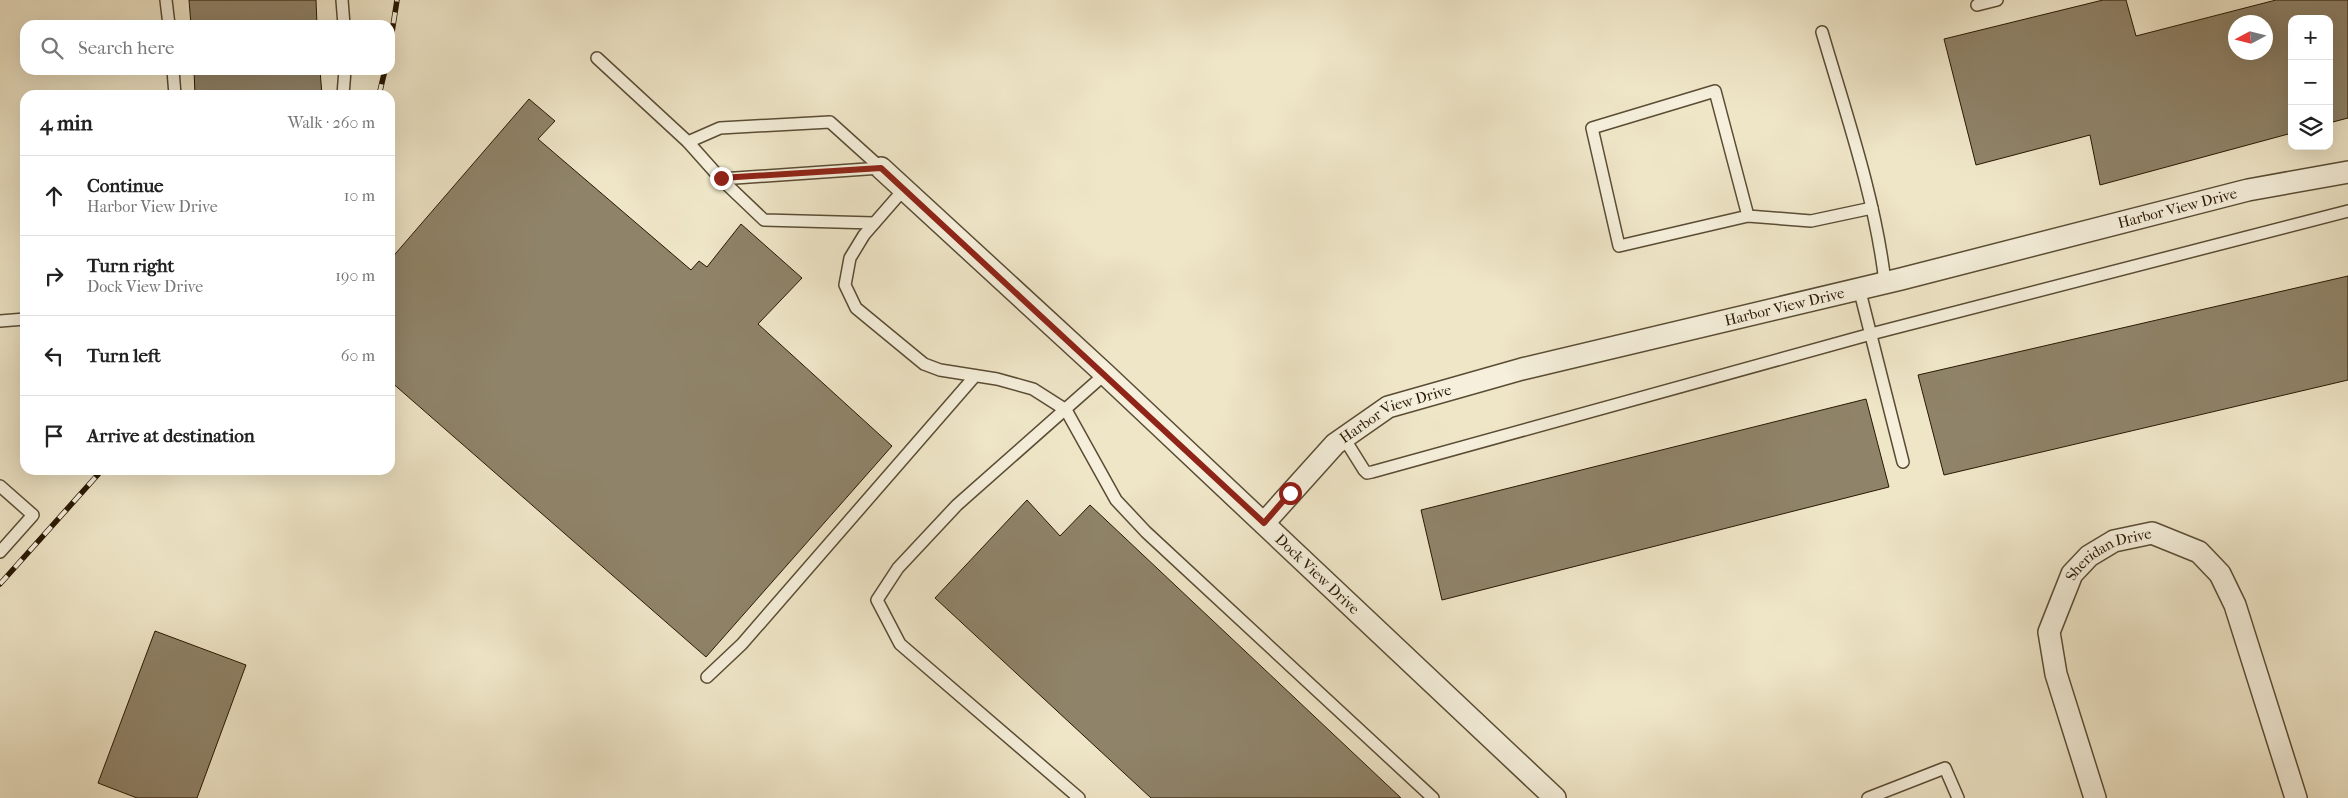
<!DOCTYPE html>
<html lang="en">
<head>
<meta charset="utf-8">
<style>
	body { margin:0; font-family:"IM FELL French Canon",serif; background:#f2f2f2; color:#222 }
	.controls { position:absolute; right:15px; top:15px; display:grid; overflow:hidden; border-radius:10px; box-shadow:0 5px 20px #0002 }
	.controls button { width:45px; height:45px; display:grid; place-items:center; padding:0; border:0; border-bottom:1px solid #e0e0e0; background:#fff; color:#222; font:25px sans-serif }
	.compass { position:absolute; left:2228px; top:15px; width:45px; height:45px; border-radius:50%; background:#fff; box-shadow:0 5px 20px #0002; rotate:263deg }
	.stop { position:absolute; width:15px; height:15px; margin:-11px; border:4px solid #8f2418; border-radius:50%; background:#fff }
	.stop.end { background:#8f2418; border-color:#fff; box-shadow:0 1px 5px #0008 }
	.list { margin:0; padding:0; list-style:none }
	h2 { display:flex; justify-content:space-between; align-items:center; height:65px; margin:0; padding:0 20px; font-size:21px }
	h2 small { font-size:16px; font-weight:400; color:#767676 }
	.list li { display:grid; grid-template-columns:32px 1fr auto; gap:15px; align-items:center; box-sizing:border-box; height:80px; padding:0 20px; border-top:1px solid #e0e0e0 }
	.list b { display:block; font-size:19px; white-space:nowrap }
	.list p { margin:0; font-size:16px; white-space:nowrap; color:#767676 }
	.list em { font-size:16px; font-style:normal; color:#767676 }
	.icon { flex:none; width:28px; height:28px; fill:none; stroke:currentColor; stroke-width:2; stroke-linecap:round; stroke-linejoin:round }
	.map { position:relative; flex:none; width:2348px; height:798px; overflow:hidden }
	.search { position:absolute; background:#fff; box-shadow:0 5px 20px #0002; left:20px; top:20px; width:375px; height:55px; display:flex; align-items:center; gap:12px; box-sizing:border-box; padding:0 18px; border-radius:15px; color:#767676; font-size:19px }
	.panel { position:absolute; background:#fff; box-shadow:0 5px 20px #0002; left:20px; top:90px; width:375px; height:385px; border-radius:15px }
	.map>svg:first-child { display:block }
	.building { fill:#8f8369; stroke:#281802; fill-rule:evenodd }
	.lines { fill:none; stroke-linecap:round; stroke-linejoin:round }
	.lane-casing { stroke:#5a4c34; stroke-width:14 }
	.street-casing { stroke:#5a4c34; stroke-width:24 }
	.lane { stroke:#f5efdb; stroke-width:11 }
	.street { stroke:#f5efdb; stroke-width:21 }
	.rail-casing { stroke:#281802; stroke-width:5.5 }
	.rail { stroke:#f5efdb; stroke-width:4; stroke-dasharray:11; stroke-linecap:butt }
	.route { stroke:#8f2418; stroke-width:6 }
	.labels { text-anchor:middle; dominant-baseline:central; stroke-width:5; stroke-linejoin:round; paint-order:stroke }
	.street-label { font-size:15px; fill:#281802; stroke:#f5efdb }
</style>
</head>
<body>
<div class="map">
<svg width="2348" height="798" viewBox="0 0 2348 798">
	<rect width="100%" height="100%" fill="#efe6c8"/>
	<filter id="stains"><feTurbulence type="fractalNoise" baseFrequency=".004" numOctaves="4"/><feColorMatrix values="0 0 0 0 .2 0 0 0 0 .09 0 0 0 0 .02 0 0 0 .5 -.17"/></filter>
	<radialGradient id="worn" r=".72"><stop offset=".6" stop-color="#630" stop-opacity="0"/><stop offset="1" stop-color="#630" stop-opacity=".3"/></radialGradient>
	<g class="building">
		<polygon points="189,0 316,0 317,25 191,25"/>
		<path d="M 2103,0 L 2126,0 L 2136,36 L 2276,0 L 2348,0 L 2348,118 L 2329,123 L 2329,19 L 2292,19 L 2292,133 L 2100,185 L 2090,135 L 1976,165 L 1944,39 ZM 2236,22 L 2266,22 L 2266,52 L 2236,52 Z"/>
		<polygon points="194,70 320,70 322,95 195,95"/>
		<polygon points="529,99 555,121 538,139 691,270 699,261 707,267 741,224 802,278 758,324 892,446 706,657 390,381 390,260"/>
		<polygon points="2348,276 2348,380 1944,475 1918,375"/>
		<polygon points="1866,399 1889,487 1442,600 1421,510"/>
		<polygon points="1027,500 1060,536 1090,505 1401,798 1151,798 935,598"/>
		<polygon points="155,631 246,665 197,798 137,798 98,783"/>
	</g>
	<g class="lines">
		<defs>
			<g id="lane">
				<polyline points="166,0 169,25"/>
				<polyline points="342,0 344,25"/>
				<polyline points="1977,5 1997,0"/>
				<path d="M 1822,32 C 1846,114 1875,197 1885,282"/>
				<polyline points="597,58 688,142 721,179 881,168"/>
				<polyline points="173,70 175,95"/>
				<polyline points="343,95 345,70"/>
				<polyline points="688,142 720,128 830,122 881,168"/>
				<polyline points="721,179 764,220 874,223"/>
				<polyline points="905,188 864,235 850,258 845,285 856,308 924,364 940,370 997,379 1033,389 1066,410 1116,500 1146,532 1433,798"/>
				<polyline points="1748,216 1715,91 1592,128 1619,246 1748,216 1811,221 1872,208"/>
				<polyline points="1859,288 1903,462"/>
				<polyline points="0,321 25,319"/>
				<polyline points="1344,438 1364,470 1367,473 1372,472 1871,334 2348,211"/>
				<polyline points="0,486 33,515 0,552"/>
				<polyline points="707,677 742,644 975,376"/>
				<polyline points="1079,798 900,644 877,600 898,568 957,505 1105,374"/>
				<polyline points="1868,798 1945,768 1958,798"/>
			</g>
			<g id="street">
				<path id="s1" d="M 881,168 L 1105,374 L 1555,798"/>
				<path id="s2" d="M 1264,523 L 1335,444 L 1388,407 L 1522,369 L 1901,279 L 2248,190 L 2348,172"/>
				<path id="s3" d="M 2095,798 L 2056,674 L 2049,632 L 2072,574 L 2089,556 L 2114,541 L 2152,533 L 2199,552 L 2220,574 L 2235,605 L 2296,798"/>
			</g>
		</defs>
		<use href="#lane" class="lane-casing"/>
		<use href="#street" class="street-casing"/>
		<use href="#lane" class="lane"/>
		<use href="#street" class="street"/>
		<defs>
			<g id="rail">
				<polyline points="390,45 397,0"/>
				<polyline points="379,95 385,70"/>
				<polyline points="0,584 102,470"/>
			</g>
		</defs>
		<use href="#rail" class="rail-casing"/>
		<use href="#rail" class="rail"/>
	</g>
	<g class="lines">
		<polyline class="route" points="721,178 881,168 1264,523 1290,493"/>
	</g>
	<g class="labels">
		<g class="street-label">
			<text stroke="none"><textPath href="#s2" startOffset="985">Harbor View Drive</textPath></text>
			<text stroke="none"><textPath href="#s2" startOffset="580">Harbor View Drive</textPath></text>
			<text stroke="none"><textPath href="#s2" startOffset="175">Harbor View Drive</textPath></text>
			<text stroke="none"><textPath href="#s3" startOffset="278">Sheridan Drive</textPath></text>
			<text stroke="none"><textPath href="#s1" startOffset="596">Dock View Drive</textPath></text>
		</g>
	</g>
	<rect width="100%" height="100%" filter="url(#stains)"/>
	<rect width="100%" height="100%" fill="url(#worn)"/>
</svg>
<div class="controls">
<button>+</button>
<button>−</button>
<button><svg class="icon" aria-label="layers" viewBox="0 0 24 24"><path d="M12 4l9 5-9 5-9-5zM3 14l9 5 9-5"/></svg></button>
</div>
<svg class="compass" viewBox="-18 -18 36 36"><path d="M0-13l5 13h-10z" fill="#e53935"/><path d="M0 13l5-13h-10z" fill="#767676"/></svg>
<div class="stop" style="left:1290px;top:493px"></div>
<div class="stop end" style="left:721px;top:178px"></div>
<div class="search"><svg class="icon" aria-label="search" viewBox="0 0 24 24"><circle cx="10" cy="10" r="6"/><path d="M15 15l6 6"/></svg>Search here</div>
<section class="panel">
<h2>4 min<small>Walk · 260 m</small></h2>
<ul class="list">
<li><svg class="icon" aria-label="ahead" viewBox="0 0 24 24"><path d="M12 20V5M6 11l6-6 6 6"/></svg><div><b>Continue</b><p>Harbor View Drive</p></div><em>10 m</em></li>
<li><svg class="icon" aria-label="right" viewBox="0 0 24 24"><path d="M7 20v-9h11M14 6l5 5-5 5"/></svg><div><b>Turn right</b><p>Dock View Drive</p></div><em>190 m</em></li>
<li><svg class="icon" aria-label="left" viewBox="0 0 24 24"><path d="M17 20v-9H6M10 6l-5 5 5 5"/></svg><div><b>Turn left</b></div><em>60 m</em></li>
<li><svg class="icon" aria-label="arrive" viewBox="0 0 24 24"><path d="M6 21V4h12l-3 4 3 4H6"/></svg><div><b>Arrive at destination</b></div></li>
</ul>
</section>
</div>
</body>
</html>
